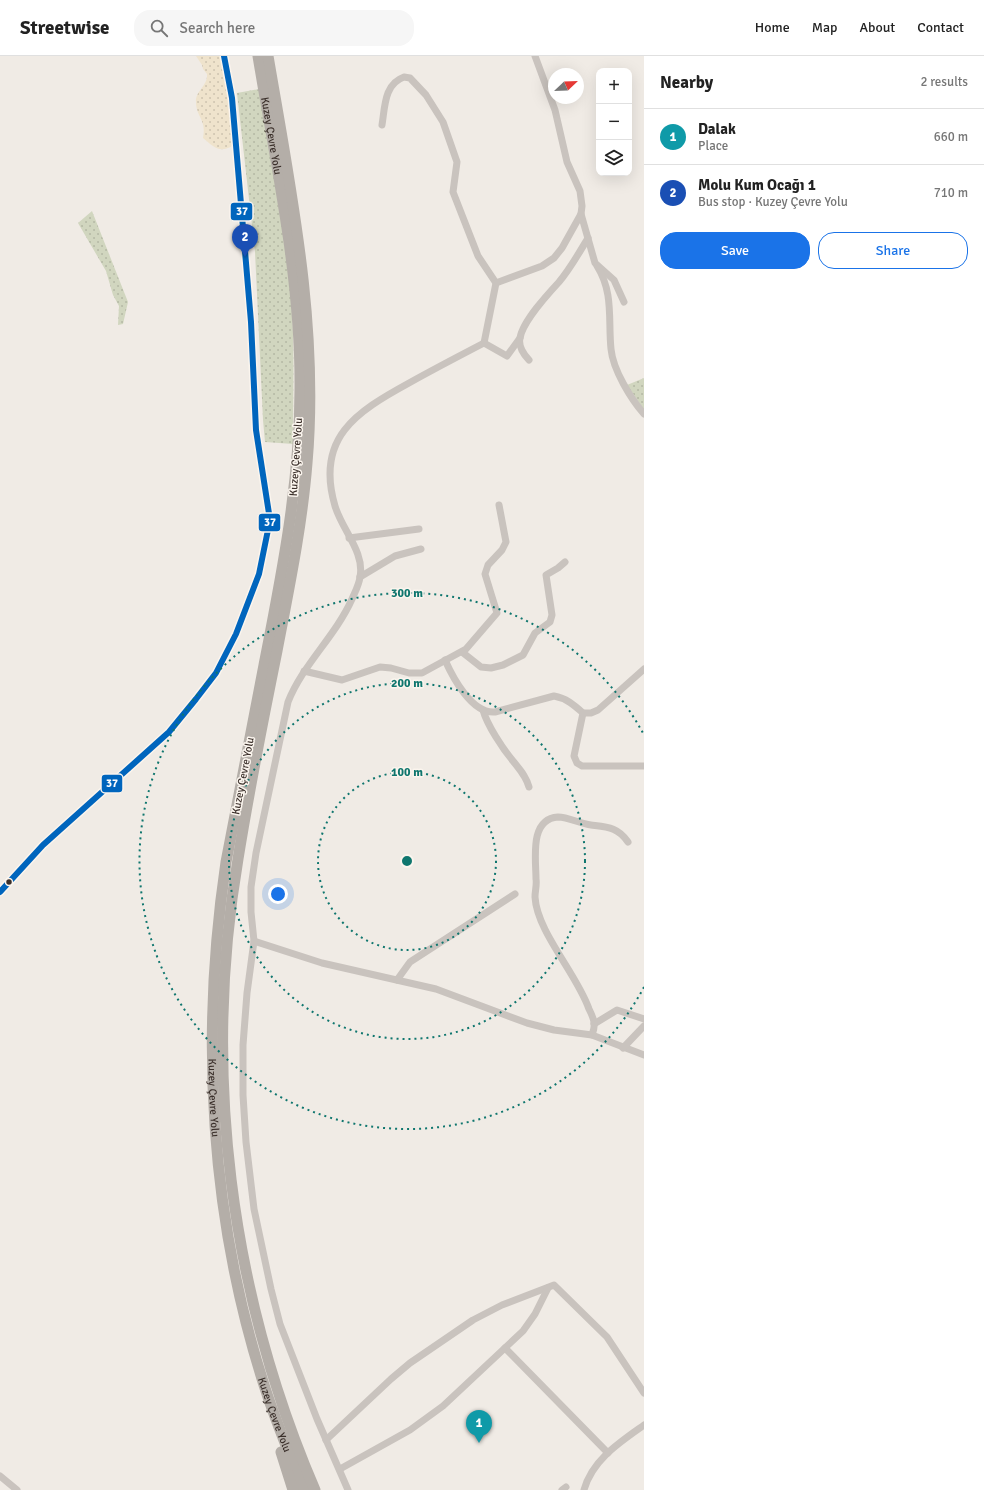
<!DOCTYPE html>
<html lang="en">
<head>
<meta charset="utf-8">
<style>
	body { margin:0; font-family:Signika,sans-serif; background:#f6f6f6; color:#222 }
	.controls { position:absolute; right:12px; top:12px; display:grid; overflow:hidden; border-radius:8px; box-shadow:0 4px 16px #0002 }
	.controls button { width:36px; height:36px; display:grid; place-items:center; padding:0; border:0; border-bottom:1px solid #e0e0e0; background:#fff; color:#222; font:20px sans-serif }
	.compass { position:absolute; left:548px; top:12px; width:36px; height:36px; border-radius:50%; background:#fff; box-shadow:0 4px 16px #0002; rotate:67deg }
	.you { position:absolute; left:278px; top:838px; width:14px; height:14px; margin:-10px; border:3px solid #fff; border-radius:50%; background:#1a73e8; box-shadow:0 0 0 6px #1a73e833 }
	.badge { display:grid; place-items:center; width:26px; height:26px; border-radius:50%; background:#1a73e8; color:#fff; font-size:13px; font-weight:700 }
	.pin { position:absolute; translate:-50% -33px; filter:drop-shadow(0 1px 2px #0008) }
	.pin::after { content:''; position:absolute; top:21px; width:14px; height:12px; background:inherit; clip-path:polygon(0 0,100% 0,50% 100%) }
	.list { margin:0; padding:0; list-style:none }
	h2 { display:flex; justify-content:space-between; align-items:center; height:52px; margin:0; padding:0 16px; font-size:17px }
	h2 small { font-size:13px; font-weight:400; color:#767676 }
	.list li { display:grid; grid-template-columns:26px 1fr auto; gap:12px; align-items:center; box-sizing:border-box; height:56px; padding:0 16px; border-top:1px solid #e0e0e0 }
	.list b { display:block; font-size:15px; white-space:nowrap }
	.list p { margin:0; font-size:13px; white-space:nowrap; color:#767676 }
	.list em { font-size:13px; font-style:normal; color:#767676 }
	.actions { display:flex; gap:8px; padding:12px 16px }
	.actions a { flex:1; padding:9px 0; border:1px solid #1a73e8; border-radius:16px; text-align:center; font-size:14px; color:#1a73e8 }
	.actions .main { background:#1a73e8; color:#fff }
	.icon { flex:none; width:22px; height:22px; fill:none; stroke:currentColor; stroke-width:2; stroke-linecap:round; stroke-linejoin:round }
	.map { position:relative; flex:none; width:644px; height:1434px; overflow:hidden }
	header { display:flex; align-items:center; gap:24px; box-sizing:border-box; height:56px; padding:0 20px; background:#fff; border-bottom:1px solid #e0e0e0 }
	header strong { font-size:19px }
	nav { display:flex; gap:22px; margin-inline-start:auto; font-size:14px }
	.search { width:280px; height:36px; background:#f6f6f6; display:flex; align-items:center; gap:10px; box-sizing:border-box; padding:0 14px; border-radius:16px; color:#767676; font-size:15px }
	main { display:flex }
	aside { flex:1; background:#fff }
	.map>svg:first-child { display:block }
	.grass { fill:url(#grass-dots) }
	.sand { fill:url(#sand-dots) }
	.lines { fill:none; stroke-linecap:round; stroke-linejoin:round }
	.minor { stroke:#c9c3be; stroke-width:7 }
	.trunk { stroke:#b4aea8; stroke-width:11 }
	.bus-1-casing { stroke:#fbf5ee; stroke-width:9 }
	.bus-1 { stroke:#0065bd; stroke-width:6 }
	.ring { fill:none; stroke:#0f766e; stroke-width:2; stroke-dasharray:2 4 }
	.bus-dot { fill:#3b302b; stroke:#fbf5ee; stroke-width:1.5 }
	.labels { text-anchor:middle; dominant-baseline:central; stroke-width:3; stroke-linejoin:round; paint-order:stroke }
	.street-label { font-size:11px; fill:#3b302b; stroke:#fbf5ee }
	.centre { fill:#0f766e; stroke:#fbf5ee; stroke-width:2 }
	.ring-label { font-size:12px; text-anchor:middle; font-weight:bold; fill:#0f766e; stroke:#fbf5ee; stroke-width:3; stroke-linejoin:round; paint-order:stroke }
	.line-badge { stroke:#fbf5ee; stroke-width:1.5 }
	.badge-label { font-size:11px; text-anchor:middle; font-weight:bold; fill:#fff }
</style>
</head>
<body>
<header>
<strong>Streetwise</strong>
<div class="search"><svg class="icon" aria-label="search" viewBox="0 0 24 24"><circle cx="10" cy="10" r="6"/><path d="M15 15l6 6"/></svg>Search here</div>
<nav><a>Home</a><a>Map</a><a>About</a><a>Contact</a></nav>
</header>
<main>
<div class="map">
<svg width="644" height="1434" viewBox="0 0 644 1434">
	<defs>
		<pattern id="grass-dots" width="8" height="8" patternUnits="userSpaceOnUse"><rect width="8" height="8" fill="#d1d6bf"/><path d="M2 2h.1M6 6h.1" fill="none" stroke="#b4b8a4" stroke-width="1.8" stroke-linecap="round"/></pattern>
		<pattern id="sand-dots" width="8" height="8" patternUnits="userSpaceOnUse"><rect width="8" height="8" fill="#efe3cc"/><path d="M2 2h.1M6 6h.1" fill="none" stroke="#cec3af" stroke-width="1.8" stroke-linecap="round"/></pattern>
	</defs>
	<rect width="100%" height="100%" fill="#f0ebe5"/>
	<g class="grass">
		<path d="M 259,33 C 271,102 285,170 291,240 C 295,289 293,339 293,388 L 265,386 L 263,364 L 255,196 L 237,37 Z"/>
		<polygon points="92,155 128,246 123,268 118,269 119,250 113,239 106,215 78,167"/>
		<polygon points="644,322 644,354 627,329"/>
	</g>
	<path class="sand" d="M 196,0 L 222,0 L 234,89 C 219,98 214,91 203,82 C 207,64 196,61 196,46 C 195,35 208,30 207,18 L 203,13 L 202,9 Z"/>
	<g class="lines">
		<g class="minor">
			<path d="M 382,69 C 385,51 384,28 404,21 L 410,22 L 426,39 L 443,66 L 457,106 L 453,136 L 478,200 L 496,227 L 484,287"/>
			<polyline points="581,158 595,207 614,224 624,246"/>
			<path d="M 597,210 C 614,237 608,264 611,293 C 613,314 631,343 644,358"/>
			<polyline points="496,227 542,210 554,202 562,192 581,158 582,150 580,135 567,106 555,54 535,0"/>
			<polyline points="484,287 507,300 520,282"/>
			<path d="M 529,304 C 524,299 518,290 520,282 C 523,265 547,239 559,226 C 570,213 579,197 588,182"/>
			<polyline points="349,482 419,473"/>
			<polyline points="360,521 395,500 421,493"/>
			<polyline points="462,596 481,611 491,612 503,609 523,599 535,577 550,566 552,559 546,519 558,512 565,506"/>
			<path d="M 445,604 C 453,622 472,658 495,656 L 554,640 C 566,642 574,649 583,657 L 574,700 L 577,707 L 582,710 L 644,710"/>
			<polyline points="304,615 342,624 380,611 391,612 409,617 422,617 466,593 497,557 485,518 488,509 502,494 506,486 499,449"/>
			<path d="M 483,654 C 487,669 503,693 513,705 C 520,714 526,720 529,731"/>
			<polyline points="583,657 591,657 598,654 644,613"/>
			<polyline points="0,836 43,789 169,676 196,643 216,617 236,578 259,518 270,464 256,374 251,266 232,42 224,0"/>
			<polyline points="254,885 322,907 436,933 527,967 554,974 592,979 644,999"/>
			<polyline points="397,924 410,906 515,838"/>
			<polyline points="594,968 617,954 644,963"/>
			<path d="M 592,979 C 593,976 595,971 594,967 C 594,963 591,957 589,953 C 577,918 537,876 535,841 C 535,835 537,829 536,823 C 536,803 529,763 558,761 C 569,761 580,768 591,769 C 607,771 618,771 628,786"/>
			<polyline points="623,992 644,970"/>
			<polyline points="505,1292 608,1397"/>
			<polyline points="326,1384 391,1323 410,1307 473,1264 502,1249 554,1229 607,1281 644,1337"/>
			<polyline points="340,1413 410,1374 443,1350 523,1275 535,1258 548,1232"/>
			<polyline points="0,1420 17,1434"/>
			<path d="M 348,1434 L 317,1363 L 280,1268 L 271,1233 L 254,1153 L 246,1086 L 243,1039 L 243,989 L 247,937 L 254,885 L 251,856 L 251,831 L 256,797 L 288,646 C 303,608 335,581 352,543 C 355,536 359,529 360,521 C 365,496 342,474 335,450 C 315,382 356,356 409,327 C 434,313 459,300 484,287"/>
			<polyline points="562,1434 566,1431"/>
			<path d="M 584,1434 C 592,1404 620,1386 644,1369"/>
		</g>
		<g class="trunk">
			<path id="s1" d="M 258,0 C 276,110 301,221 300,333 C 300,427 282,517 264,609 C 251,675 239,740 226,806 C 200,981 210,1163 265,1332 C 276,1366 290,1400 304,1434"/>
			<path d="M 268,0 C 291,135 319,270 307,407 C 302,470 289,532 277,595 C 263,664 249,734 238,803 C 202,1016 230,1236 315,1434"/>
			<polyline points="281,1396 293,1434"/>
		</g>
		<defs>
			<polyline id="bus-1" points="0,836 43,789 169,676 196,643 216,617 236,578 259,518 270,464 256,374 251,266 232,42 224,0"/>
		</defs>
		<use href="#bus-1" class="bus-1-casing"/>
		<use href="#bus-1" class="bus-1"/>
	</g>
	<g class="ring">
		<circle cx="407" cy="805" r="89"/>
		<circle cx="407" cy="805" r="178"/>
		<path d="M644 931A268 268 0 1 1 644 679"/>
	</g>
	<circle class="bus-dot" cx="9" cy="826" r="3.5"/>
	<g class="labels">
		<g class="street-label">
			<text stroke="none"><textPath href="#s1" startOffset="81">Kuzey Çevre Yolu</textPath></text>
			<text transform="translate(296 401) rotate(-86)">Kuzey Çevre Yolu</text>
			<text transform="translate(243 720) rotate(-79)">Kuzey Çevre Yolu</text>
			<text stroke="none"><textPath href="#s1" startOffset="1052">Kuzey Çevre Yolu</textPath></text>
			<text stroke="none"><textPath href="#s1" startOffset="1376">Kuzey Çevre Yolu</textPath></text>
		</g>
	</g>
	<circle cx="407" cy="805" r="6" class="centre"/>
	<g class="ring-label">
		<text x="407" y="541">300 m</text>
		<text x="407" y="631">200 m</text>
		<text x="407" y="720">100 m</text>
	</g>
	<g class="line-badge">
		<rect x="230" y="146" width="23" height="19" rx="4" fill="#0065bd"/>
		<rect x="258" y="457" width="23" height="19" rx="4" fill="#0065bd"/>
		<rect x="101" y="718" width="22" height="19" rx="4" fill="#0065bd"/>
	</g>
	<g class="badge-label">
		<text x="242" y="159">37</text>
		<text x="270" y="470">37</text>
		<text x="112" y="731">37</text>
	</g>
</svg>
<div class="controls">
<button>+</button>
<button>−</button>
<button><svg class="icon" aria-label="layers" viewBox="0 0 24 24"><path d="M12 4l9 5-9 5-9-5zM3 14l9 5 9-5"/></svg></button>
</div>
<svg class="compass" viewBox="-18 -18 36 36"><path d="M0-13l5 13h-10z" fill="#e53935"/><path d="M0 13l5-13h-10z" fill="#767676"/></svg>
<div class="you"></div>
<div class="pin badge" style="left:479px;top:1387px;background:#0f9aa8">1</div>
<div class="pin badge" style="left:245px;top:201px;background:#1a4fb4">2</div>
</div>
<aside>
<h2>Nearby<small>2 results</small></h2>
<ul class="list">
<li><span class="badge" style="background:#0f9aa8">1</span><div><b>Dalak</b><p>Place</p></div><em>660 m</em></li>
<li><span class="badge" style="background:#1a4fb4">2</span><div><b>Molu Kum Ocağı 1</b><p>Bus stop · Kuzey Çevre Yolu</p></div><em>710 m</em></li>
</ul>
<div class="actions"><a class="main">Save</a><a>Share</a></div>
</aside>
</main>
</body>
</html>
